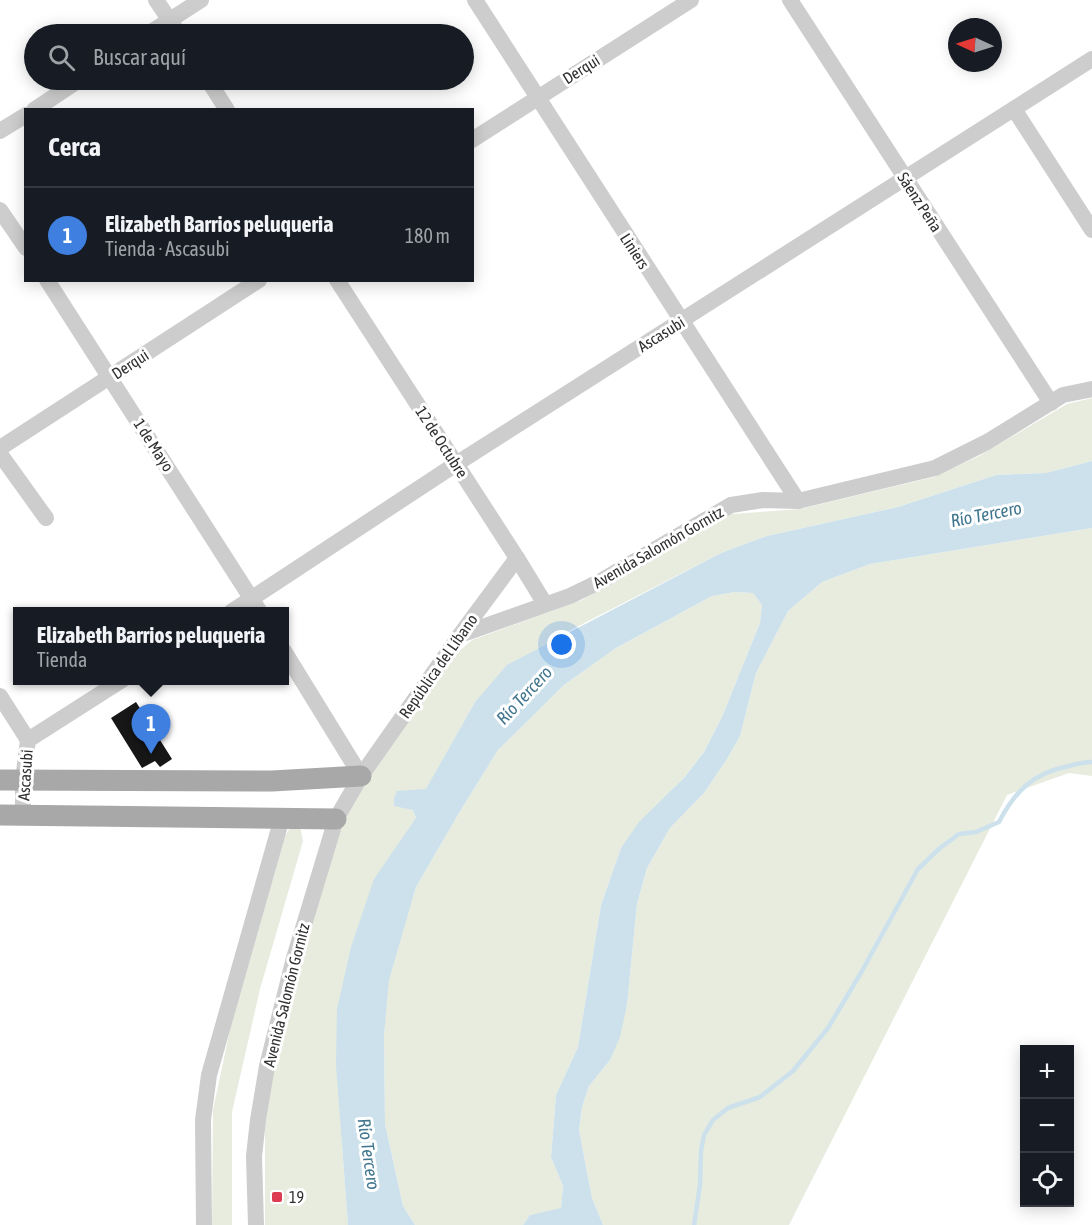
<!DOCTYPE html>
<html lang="es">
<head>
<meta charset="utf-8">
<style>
	body { margin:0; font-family:"Asap Condensed",sans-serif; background:#242831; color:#f1f3f6 }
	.controls { position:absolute; right:18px; bottom:18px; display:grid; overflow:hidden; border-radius:0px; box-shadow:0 3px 15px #0003 }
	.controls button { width:54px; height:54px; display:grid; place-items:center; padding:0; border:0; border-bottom:2px solid #363941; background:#171b24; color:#f1f3f6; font:30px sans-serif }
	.compass { position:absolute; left:948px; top:18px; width:54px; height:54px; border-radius:50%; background:#171b24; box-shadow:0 3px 15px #0003; rotate:274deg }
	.you { position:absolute; left:562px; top:645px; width:21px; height:21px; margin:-15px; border:4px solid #fff; border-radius:50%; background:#1a73e8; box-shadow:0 0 0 9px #1a73e833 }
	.badge { display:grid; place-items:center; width:39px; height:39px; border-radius:50%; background:#dd3c52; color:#fff; font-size:20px; font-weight:700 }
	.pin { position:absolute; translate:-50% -50px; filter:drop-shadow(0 2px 3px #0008) }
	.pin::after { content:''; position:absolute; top:32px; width:21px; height:18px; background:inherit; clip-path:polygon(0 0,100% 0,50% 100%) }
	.popup { position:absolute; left:13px; top:607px; width:276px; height:78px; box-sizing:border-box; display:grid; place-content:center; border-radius:0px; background:#171b24; filter:drop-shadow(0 2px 4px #0005); font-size:20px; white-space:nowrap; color:#9ea1a6 }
	.popup b { font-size:22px; color:#f1f3f6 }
	.popup::after { content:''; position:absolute; left:50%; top:100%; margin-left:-12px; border:12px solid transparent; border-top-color:#171b24 }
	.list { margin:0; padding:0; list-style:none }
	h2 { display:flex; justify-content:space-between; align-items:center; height:78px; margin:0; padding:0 24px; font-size:26px }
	h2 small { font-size:20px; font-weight:400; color:#9ea1a6 }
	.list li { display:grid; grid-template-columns:39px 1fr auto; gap:18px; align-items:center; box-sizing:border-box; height:96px; padding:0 24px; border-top:2px solid #363941 }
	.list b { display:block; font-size:22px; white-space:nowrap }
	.list p { margin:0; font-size:20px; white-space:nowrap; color:#9ea1a6 }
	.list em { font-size:20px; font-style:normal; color:#9ea1a6 }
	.icon { flex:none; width:33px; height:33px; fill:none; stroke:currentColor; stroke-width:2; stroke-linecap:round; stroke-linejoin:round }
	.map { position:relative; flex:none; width:1092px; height:1225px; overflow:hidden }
	.search { position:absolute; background:#171b24; box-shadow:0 3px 15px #0003; left:24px; top:24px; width:450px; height:66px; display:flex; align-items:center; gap:15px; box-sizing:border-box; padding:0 21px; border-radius:33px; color:#9ea1a6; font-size:22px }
	.panel { position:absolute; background:#171b24; box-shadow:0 3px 15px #0003; left:24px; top:108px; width:450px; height:174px; border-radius:0px }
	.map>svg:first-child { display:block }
	.green { fill:#e7ecdf }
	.water { fill:#cce1eb }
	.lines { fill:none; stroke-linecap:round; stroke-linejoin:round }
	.stream { stroke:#cce1eb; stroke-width:4.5 }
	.building { fill:#171717 }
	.minor { stroke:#cdcdcd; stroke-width:16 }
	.major { stroke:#a8a8a8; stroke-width:21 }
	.poi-dot { fill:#dd3c52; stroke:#fff; stroke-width:2 }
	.labels { text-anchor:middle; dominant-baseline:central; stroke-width:6; stroke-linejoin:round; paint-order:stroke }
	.street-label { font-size:16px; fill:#303030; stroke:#fff }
	.poi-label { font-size:16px; fill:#303030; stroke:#fff; text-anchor:start }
	.water-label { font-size:18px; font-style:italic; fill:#41768f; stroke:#fff }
</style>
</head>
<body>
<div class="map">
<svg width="1092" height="1225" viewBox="0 0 1092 1225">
	<rect width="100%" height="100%" fill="#fff"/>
	<g class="green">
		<polygon points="1092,398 1092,461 1046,473 996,475 898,507 767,536 721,553 563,634 475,702 426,790 397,792 394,798 413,810 416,818 342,1144 348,1225 265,1225 265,1126 274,1068 301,961 343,821 368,779 454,656 472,640 582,600 732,514 800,509 934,477 979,456 1067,404"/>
		<polygon points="1092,528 1092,776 1069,773 1007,795 789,1225 603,1225 592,1198 579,1130 582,1107 589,1086 610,1060 627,1005 637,904 647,868 670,828 704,793 727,759 740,736 756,673 788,611 822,582 870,564"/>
		<polygon points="735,592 753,593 762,605 760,623 722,717 704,752 684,778 621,848 601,905 578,1047 556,1095 551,1157 563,1186 561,1209 530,1215 523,1225 415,1225 403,1206 385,1124 384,1036 388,980 416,887 459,813 498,750 564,685 616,648 712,596"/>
		<polygon points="290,828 298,828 301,830 303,841 260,989 232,1112 232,1225 212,1225 213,1110 231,1025 285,836"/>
	</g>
	<polygon class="water" points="1092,461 1092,528 870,564 822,582 788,611 756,673 740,736 727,759 704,793 670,828 647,868 637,904 627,1005 620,1037 610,1060 589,1086 582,1107 579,1130 592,1198 603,1225 523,1225 530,1215 561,1208 563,1186 551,1157 556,1095 578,1047 601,905 621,848 639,822 684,778 704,752 722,717 760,623 762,605 753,593 735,592 712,596 616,648 564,685 498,750 459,813 416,887 389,980 384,1036 385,1124 403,1206 415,1225 348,1225 336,1065 337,1009 351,947 374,879 416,818 413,810 394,806 394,798 397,791 426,789 475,702 507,665 721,553 767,536 898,507 996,475 1046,473"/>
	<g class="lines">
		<path class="stream" d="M 694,1225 L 700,1185 L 701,1151 L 704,1135 L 713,1120 L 728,1108 L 760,1097 L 793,1071 L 828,1028 L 862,971 L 918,869 L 940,848 L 959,834 L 976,832 L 999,822 C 1015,791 1033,773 1069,766 C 1076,764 1084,762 1092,762"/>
	</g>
	<polygon class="building" points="136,702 172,759 160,767 155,761 142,768 111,718"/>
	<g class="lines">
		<g class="minor">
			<polyline points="156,0 179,34"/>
			<polyline points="475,0 798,501"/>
			<polyline points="790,0 1051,403"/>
			<polyline points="148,34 201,0"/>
			<polyline points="208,80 227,110"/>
			<polyline points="1014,109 1092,230"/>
			<polyline points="34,110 79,80"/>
			<polyline points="0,131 26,115"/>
			<polyline points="472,140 691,0"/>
			<polyline points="0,210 26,248"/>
			<polyline points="47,280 260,612"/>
			<polyline points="337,280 517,558 545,604"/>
			<polyline points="0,448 259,280"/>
			<polyline points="0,454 46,518"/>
			<polyline points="231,612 456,464 1092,59"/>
			<polyline points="460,635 570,596 601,581 731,505 763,500 798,501 935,468 987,442 1063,395 1092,389"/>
			<polyline points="284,651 361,776"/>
			<polyline points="0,696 28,740"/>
			<polyline points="23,815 23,780 28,740 122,680"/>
			<polyline points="204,1225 203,1120 209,1075 282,818"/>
			<polyline points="256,1225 254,1156 258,1120 267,1066 294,958 336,819 361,776 460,635 517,558"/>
		</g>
		<g class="major">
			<polyline points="0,780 272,781 361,776"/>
			<polyline points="0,815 336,819"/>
		</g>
	</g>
	<rect class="poi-dot" x="271" y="1191" width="12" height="12" rx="3"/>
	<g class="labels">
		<g class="street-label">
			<text transform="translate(581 69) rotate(-32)">Derqui</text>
			<text transform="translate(920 202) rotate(57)">Sáenz Peña</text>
			<text transform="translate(635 251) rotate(57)">Liniers</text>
			<text transform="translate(661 334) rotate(-32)">Ascasubi</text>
			<text transform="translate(130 364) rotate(-33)">Derqui</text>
			<text transform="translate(442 442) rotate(57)">12 de Octubre</text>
			<text transform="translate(154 445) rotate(57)">1 de Mayo</text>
			<text transform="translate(658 547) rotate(-30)">Avenida Salomón Gornitz</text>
			<text transform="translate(438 666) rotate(-55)">República del Líbano</text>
			<text transform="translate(25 775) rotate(-86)">Ascasubi</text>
			<text transform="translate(286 995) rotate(-76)">Avenida Salomón Gornitz</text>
		</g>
		<g class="poi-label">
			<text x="289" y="1197">19</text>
		</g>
		<g class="water-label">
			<text transform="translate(986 514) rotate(-11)">Río Tercero</text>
			<text transform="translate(524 695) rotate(-47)">Río Tercero</text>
			<text transform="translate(369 1154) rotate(82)">Río Tercero</text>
		</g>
	</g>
</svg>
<div class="controls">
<button>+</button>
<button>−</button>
<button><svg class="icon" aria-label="locate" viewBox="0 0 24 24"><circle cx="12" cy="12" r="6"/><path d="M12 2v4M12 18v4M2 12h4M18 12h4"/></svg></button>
</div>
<svg class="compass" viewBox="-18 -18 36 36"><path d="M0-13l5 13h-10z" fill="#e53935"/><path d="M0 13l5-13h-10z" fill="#9ea1a6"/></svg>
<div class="you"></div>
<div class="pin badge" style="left:151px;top:754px;background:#3f7fe0">1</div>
<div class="popup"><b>Elizabeth Barrios peluqueria</b>Tienda</div>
<div class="search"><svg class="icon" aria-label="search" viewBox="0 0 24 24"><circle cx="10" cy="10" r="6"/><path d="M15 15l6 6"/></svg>Buscar aquí</div>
<section class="panel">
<h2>Cerca<small></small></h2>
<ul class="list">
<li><span class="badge" style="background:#3f7fe0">1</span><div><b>Elizabeth Barrios peluqueria</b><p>Tienda · Ascasubi</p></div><em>180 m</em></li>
</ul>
</section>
</div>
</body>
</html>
